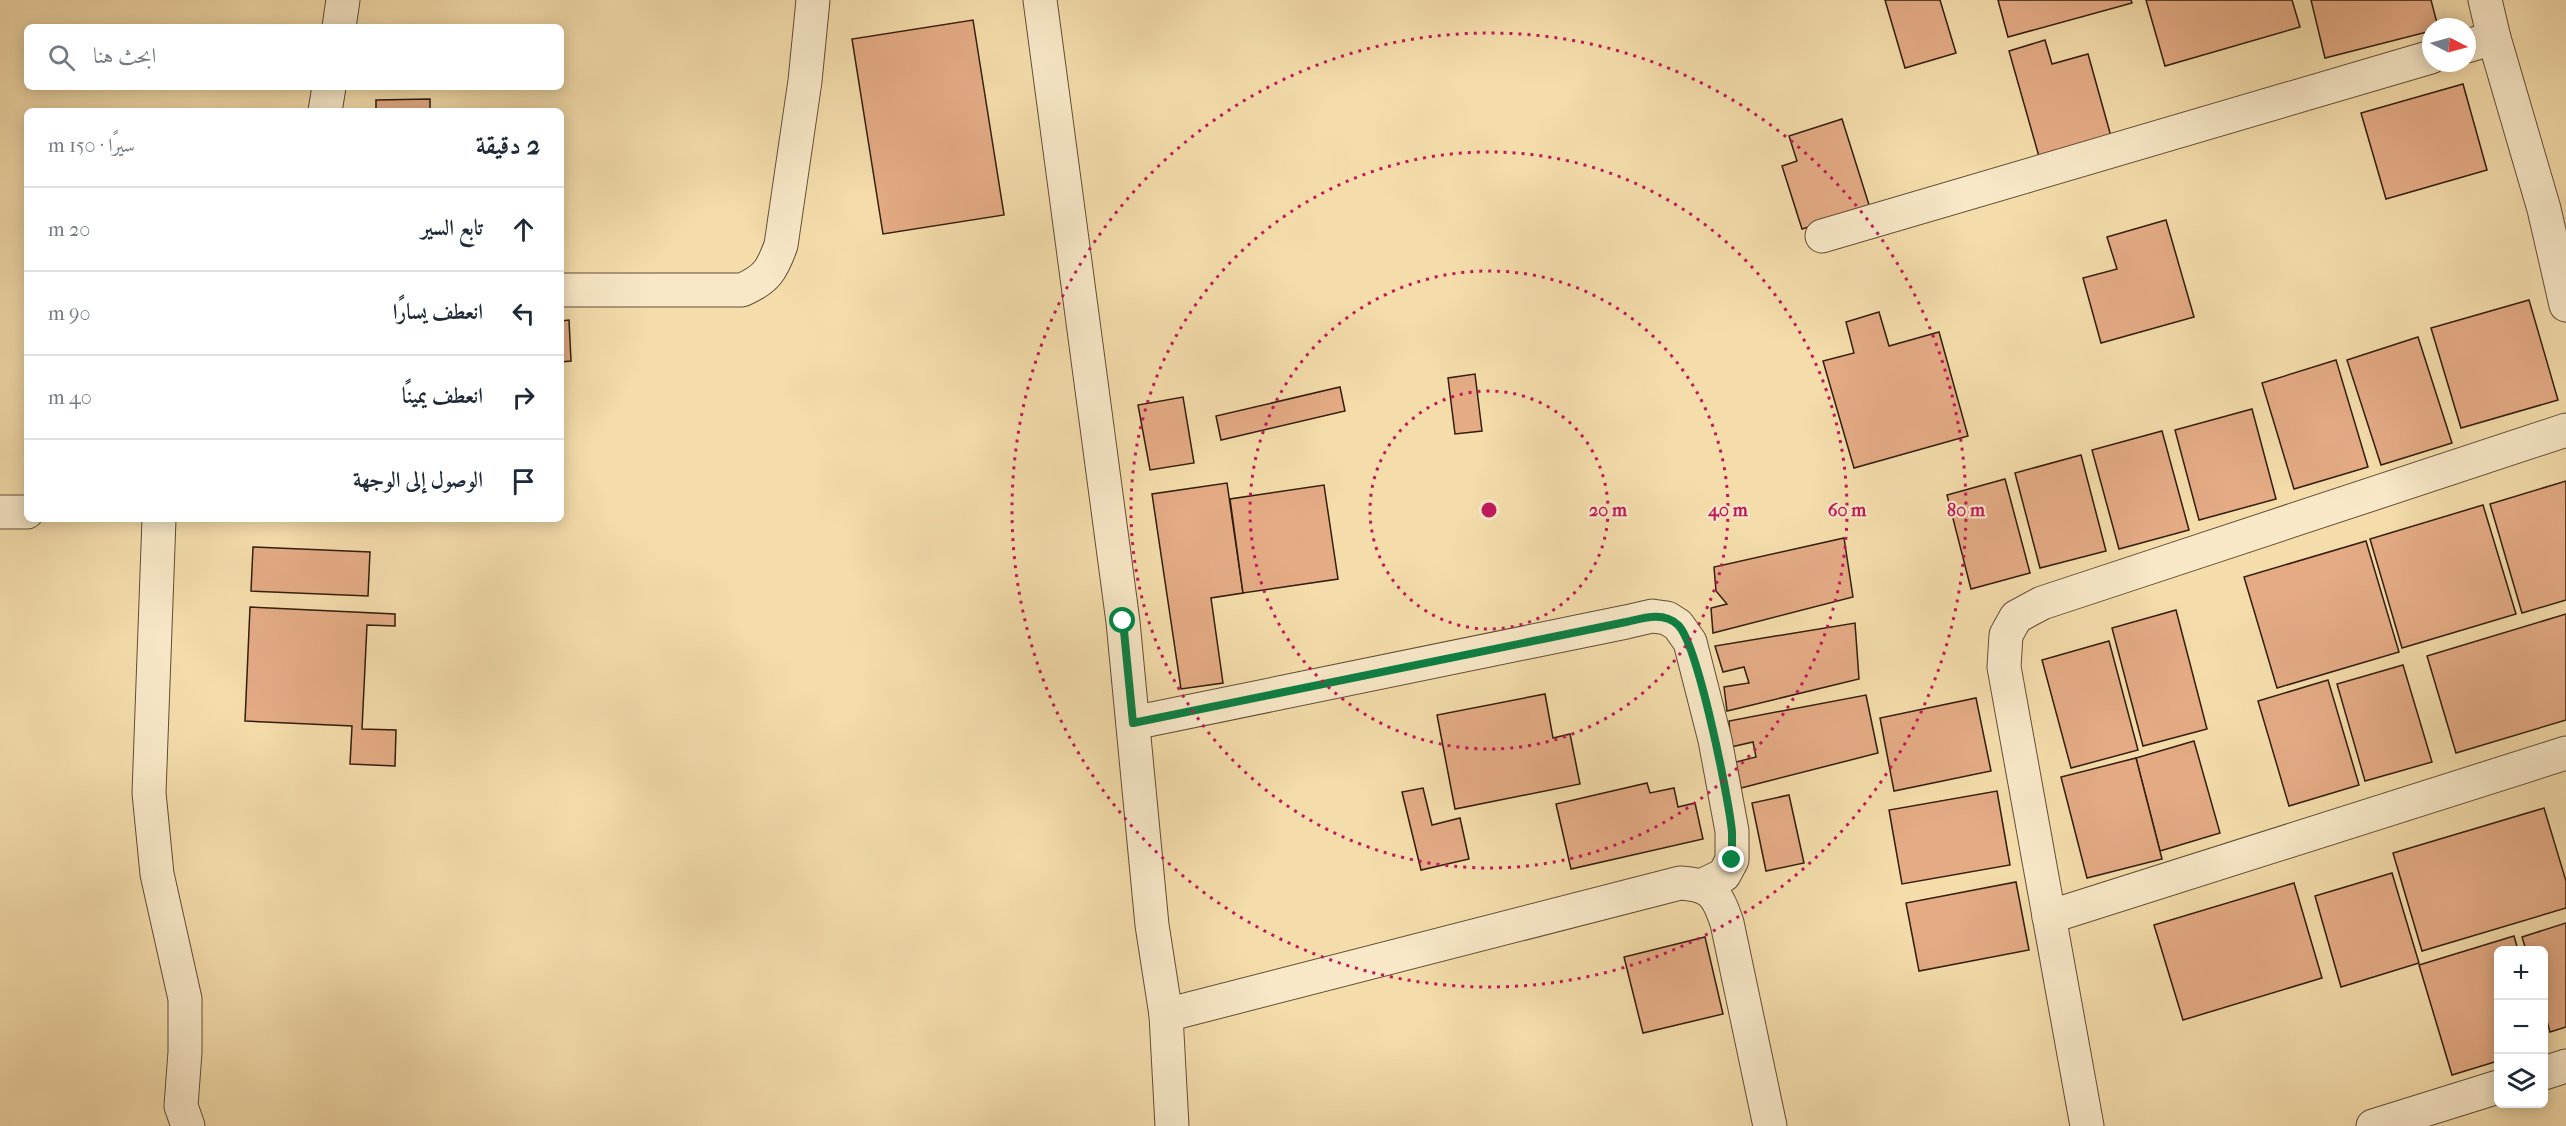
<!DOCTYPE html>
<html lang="ar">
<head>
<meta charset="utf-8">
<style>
	body { margin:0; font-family:"IM FELL French Canon",Amiri,serif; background:#f6f6f7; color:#1f2937; direction:rtl }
	.controls { position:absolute; right:18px; bottom:18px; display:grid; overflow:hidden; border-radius:9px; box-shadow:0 3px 15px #0003 }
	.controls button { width:54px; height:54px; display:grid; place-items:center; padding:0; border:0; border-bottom:2px solid #e0e1e3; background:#fff; color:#1f2937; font:30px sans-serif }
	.compass { position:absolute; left:2422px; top:18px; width:54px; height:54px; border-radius:50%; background:#fff; box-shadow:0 3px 15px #0003; rotate:96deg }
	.stop { position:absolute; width:18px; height:18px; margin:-14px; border:4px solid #0b8043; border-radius:50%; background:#fff }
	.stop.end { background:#0b8043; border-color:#fff; box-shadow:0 2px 6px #0008 }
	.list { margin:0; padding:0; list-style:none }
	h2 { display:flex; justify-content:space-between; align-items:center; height:78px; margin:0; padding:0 24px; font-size:26px }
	h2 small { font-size:20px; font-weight:400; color:#747a83 }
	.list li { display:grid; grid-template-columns:39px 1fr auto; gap:18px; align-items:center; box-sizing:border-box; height:84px; padding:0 24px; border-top:2px solid #e0e1e3 }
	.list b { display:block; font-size:22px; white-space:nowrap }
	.list em { font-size:20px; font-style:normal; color:#747a83 }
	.icon { flex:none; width:33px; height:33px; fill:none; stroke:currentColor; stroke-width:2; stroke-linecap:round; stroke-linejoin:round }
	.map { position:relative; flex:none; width:2566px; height:1126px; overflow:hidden; direction:ltr }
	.search { position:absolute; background:#fff; box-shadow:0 3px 15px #0003; left:24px; top:24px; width:540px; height:66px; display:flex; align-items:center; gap:15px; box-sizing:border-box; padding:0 21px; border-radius:9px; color:#747a83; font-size:22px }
	.panel { position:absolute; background:#fff; box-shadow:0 3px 15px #0003; left:24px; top:108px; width:540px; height:414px; border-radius:9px; direction:rtl }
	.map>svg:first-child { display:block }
	.building { fill:#e4ab85; stroke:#321d0e; stroke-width:1.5 }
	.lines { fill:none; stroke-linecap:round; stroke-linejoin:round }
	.street-casing { stroke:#624d35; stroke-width:35 }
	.street { stroke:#f8e8c8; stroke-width:33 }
	.route { stroke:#0b8043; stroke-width:8 }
	.ring { fill:none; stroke:#c2185b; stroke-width:3; stroke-dasharray:3 6 }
	.centre { fill:#c2185b; stroke:#f8e8c8; stroke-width:3 }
	.ring-label { font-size:18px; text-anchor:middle; font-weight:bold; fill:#c2185b; stroke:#f8e8c8; stroke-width:4.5; stroke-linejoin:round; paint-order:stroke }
</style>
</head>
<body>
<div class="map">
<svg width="2566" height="1126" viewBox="0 0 2566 1126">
	<rect width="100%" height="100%" fill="#f4dcab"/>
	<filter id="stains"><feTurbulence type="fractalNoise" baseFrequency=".00333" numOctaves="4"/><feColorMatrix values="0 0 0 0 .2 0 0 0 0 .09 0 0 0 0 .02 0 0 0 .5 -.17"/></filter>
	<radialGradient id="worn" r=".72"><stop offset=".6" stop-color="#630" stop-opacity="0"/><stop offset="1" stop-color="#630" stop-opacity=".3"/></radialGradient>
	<g class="building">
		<polygon points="1885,0 1940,0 1956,53 1905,68"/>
		<polygon points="1998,0 2131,0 2132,3 2008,37"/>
		<polygon points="2146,0 2292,0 2300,27 2165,66"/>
		<polygon points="2311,0 2431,0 2438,27 2431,27 2431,31 2325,58"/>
		<polygon points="973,20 1004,215 883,234 852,39"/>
		<polygon points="2045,40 2052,64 2088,54 2112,140 2040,160 2009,51"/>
		<polygon points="2463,84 2487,170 2386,199 2361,113"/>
		<polygon points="430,99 430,111 376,111 376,100"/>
		<polygon points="1842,119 1870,208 1802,229 1782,166 1797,161 1789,136"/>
		<polygon points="2166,220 2194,317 2101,343 2083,278 2117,269 2107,237"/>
		<polygon points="2529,300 2558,400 2461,428 2431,328"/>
		<polygon points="1879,312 1889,346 1939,332 1968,436 1854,468 1823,361 1854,353 1846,322"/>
		<polygon points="569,320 571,361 561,362 561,321"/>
		<polygon points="2418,337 2452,443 2381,465 2347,360"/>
		<polygon points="2336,360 2368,467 2294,489 2262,383"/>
		<polygon points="1475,374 1482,431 1455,434 1448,378"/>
		<polygon points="1340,387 1345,411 1221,440 1216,416"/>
		<polygon points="1183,397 1194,463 1150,470 1138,405"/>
		<polygon points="2252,409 2276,499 2199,520 2175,430"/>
		<polygon points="2162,431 2189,530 2119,549 2092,450"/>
		<polygon points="2081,455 2106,551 2040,568 2015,473"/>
		<polygon points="2005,479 2030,573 1971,589 1947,495"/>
		<polygon points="2566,481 2566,600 2522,613 2490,504"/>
		<polygon points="1227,483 1243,593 1211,598 1223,683 1181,689 1152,494"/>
		<polygon points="1324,485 1338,579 1243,593 1230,499"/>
		<polygon points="2483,505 2516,614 2402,648 2370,539"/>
		<polygon points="1844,538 1853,597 1713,633 1711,608 1727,604 1716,591 1714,567"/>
		<polygon points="2366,541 2399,652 2277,688 2244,577"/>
		<polygon points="253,547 370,552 368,596 251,591"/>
		<polygon points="250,607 395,614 395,626 367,625 362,729 396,730 395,766 350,764 352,726 245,721"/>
		<polygon points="2176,610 2207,729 2143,746 2112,628"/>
		<polygon points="2566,614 2566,720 2456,753 2427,656"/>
		<polygon points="1855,623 1859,679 1727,711 1724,687 1749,683 1744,667 1723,672 1715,646"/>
		<polygon points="2109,641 2138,750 2071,768 2042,660"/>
		<polygon points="2403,665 2432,762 2365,781 2337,684"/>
		<polygon points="2328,680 2359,785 2289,806 2258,701"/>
		<polygon points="1545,694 1553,738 1570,734 1580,784 1455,809 1437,715"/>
		<polygon points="1866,695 1878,753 1741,788 1736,762 1756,757 1753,742 1731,747 1729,721"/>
		<polygon points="1976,698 1991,771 1894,791 1880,718"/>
		<polygon points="2194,741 2220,833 2160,851 2136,758"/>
		<polygon points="2136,758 2162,859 2087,878 2061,777"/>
		<polygon points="1647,783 1650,793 1674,788 1678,807 1695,803 1703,839 1571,869 1556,804"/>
		<polygon points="1423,788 1432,825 1460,818 1469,859 1421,870 1402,792"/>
		<polygon points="1997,791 2010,865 1902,884 1889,810"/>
		<polygon points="1789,795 1804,863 1766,871 1752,803"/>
		<polygon points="2544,808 2566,881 2566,908 2422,951 2393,853"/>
		<polygon points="2392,873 2419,963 2341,987 2315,896"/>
		<polygon points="2016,882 2029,950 1919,971 1906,903"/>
		<polygon points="2294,883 2322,978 2183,1020 2154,925"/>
		<polygon points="2566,923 2566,1027 2550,1032 2544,1010 2544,950 2526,950 2522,937"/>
		<polygon points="2514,936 2518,950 2498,950 2498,1061 2452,1075 2419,965"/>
		<polygon points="1705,937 1723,1014 1643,1033 1624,957"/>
	</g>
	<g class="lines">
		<defs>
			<g id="street">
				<polyline points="1040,0 1123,622 1152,925 1166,1015 1172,1126"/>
				<polyline points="2485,0 2494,38 2544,209 2566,305"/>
				<polyline points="339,27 343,0"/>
				<polyline points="2467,46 2494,38"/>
				<polyline points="325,111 329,87"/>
				<polyline points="1822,236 2431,57"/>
				<path d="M 561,290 L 742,290 C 767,279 772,270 781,245 L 805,81 L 813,0"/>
				<polyline points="0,512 27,512"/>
				<polyline points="159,519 149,793 157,874 185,999 185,1052 181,1106 188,1126"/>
				<polyline points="1133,723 1626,622 1652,616 1667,618 1678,625 1690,642 1715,740 1732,831 1732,860 1724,875 1703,885"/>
				<polyline points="2049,917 2566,753"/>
				<path d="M 1166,1015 L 1680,883 C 1711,885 1717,893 1727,923 L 1770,1126"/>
				<polyline points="2544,1073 2566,1066"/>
				<polyline points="2087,1126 2004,667 2006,635 2016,617 2042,603 2566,430"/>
				<polyline points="2373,1126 2498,1087"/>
			</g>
		</defs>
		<use href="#street" class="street-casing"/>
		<use href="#street" class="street"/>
	</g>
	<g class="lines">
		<path class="route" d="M 1123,621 L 1133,723 L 1626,622 C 1643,618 1664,611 1678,625 C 1698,644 1729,800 1732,832 C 1732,841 1732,851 1732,860"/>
	</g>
	<g class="ring">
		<circle cx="1489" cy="510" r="119"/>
		<circle cx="1489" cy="510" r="239"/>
		<circle cx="1489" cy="510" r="358"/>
		<circle cx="1489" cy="510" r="477"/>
	</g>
	<circle cx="1489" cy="510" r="9" class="centre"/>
	<g class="ring-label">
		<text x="1608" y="516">20 m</text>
		<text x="1728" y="516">40 m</text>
		<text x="1847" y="516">60 m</text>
		<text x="1966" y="516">80 m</text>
	</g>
	<rect width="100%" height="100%" filter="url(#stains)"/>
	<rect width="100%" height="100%" fill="url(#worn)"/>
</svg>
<div class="controls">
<button>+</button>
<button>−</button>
<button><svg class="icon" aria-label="layers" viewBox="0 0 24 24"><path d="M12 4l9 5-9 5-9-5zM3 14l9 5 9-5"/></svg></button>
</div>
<svg class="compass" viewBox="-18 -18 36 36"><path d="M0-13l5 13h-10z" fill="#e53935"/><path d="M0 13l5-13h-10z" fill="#747a83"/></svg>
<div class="stop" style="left:1123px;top:621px"></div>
<div class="stop end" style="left:1732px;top:860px"></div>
<div class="search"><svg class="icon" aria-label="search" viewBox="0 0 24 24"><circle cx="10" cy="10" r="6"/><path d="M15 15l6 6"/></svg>ابحث هنا</div>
<section class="panel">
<h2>2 دقيقة<small>سيرًا · 150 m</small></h2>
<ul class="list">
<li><svg class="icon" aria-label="ahead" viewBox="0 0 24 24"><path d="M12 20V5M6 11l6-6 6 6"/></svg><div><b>تابع السير</b></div><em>20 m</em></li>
<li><svg class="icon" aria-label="left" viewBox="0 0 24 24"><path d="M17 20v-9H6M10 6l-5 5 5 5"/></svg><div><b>انعطف يسارًا</b></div><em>90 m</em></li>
<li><svg class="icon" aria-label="right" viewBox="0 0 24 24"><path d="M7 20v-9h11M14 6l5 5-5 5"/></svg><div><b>انعطف يمينًا</b></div><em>40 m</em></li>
<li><svg class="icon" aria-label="arrive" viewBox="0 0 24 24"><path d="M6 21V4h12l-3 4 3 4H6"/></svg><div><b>الوصول إلى الوجهة</b></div></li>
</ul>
</section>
</div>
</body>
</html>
